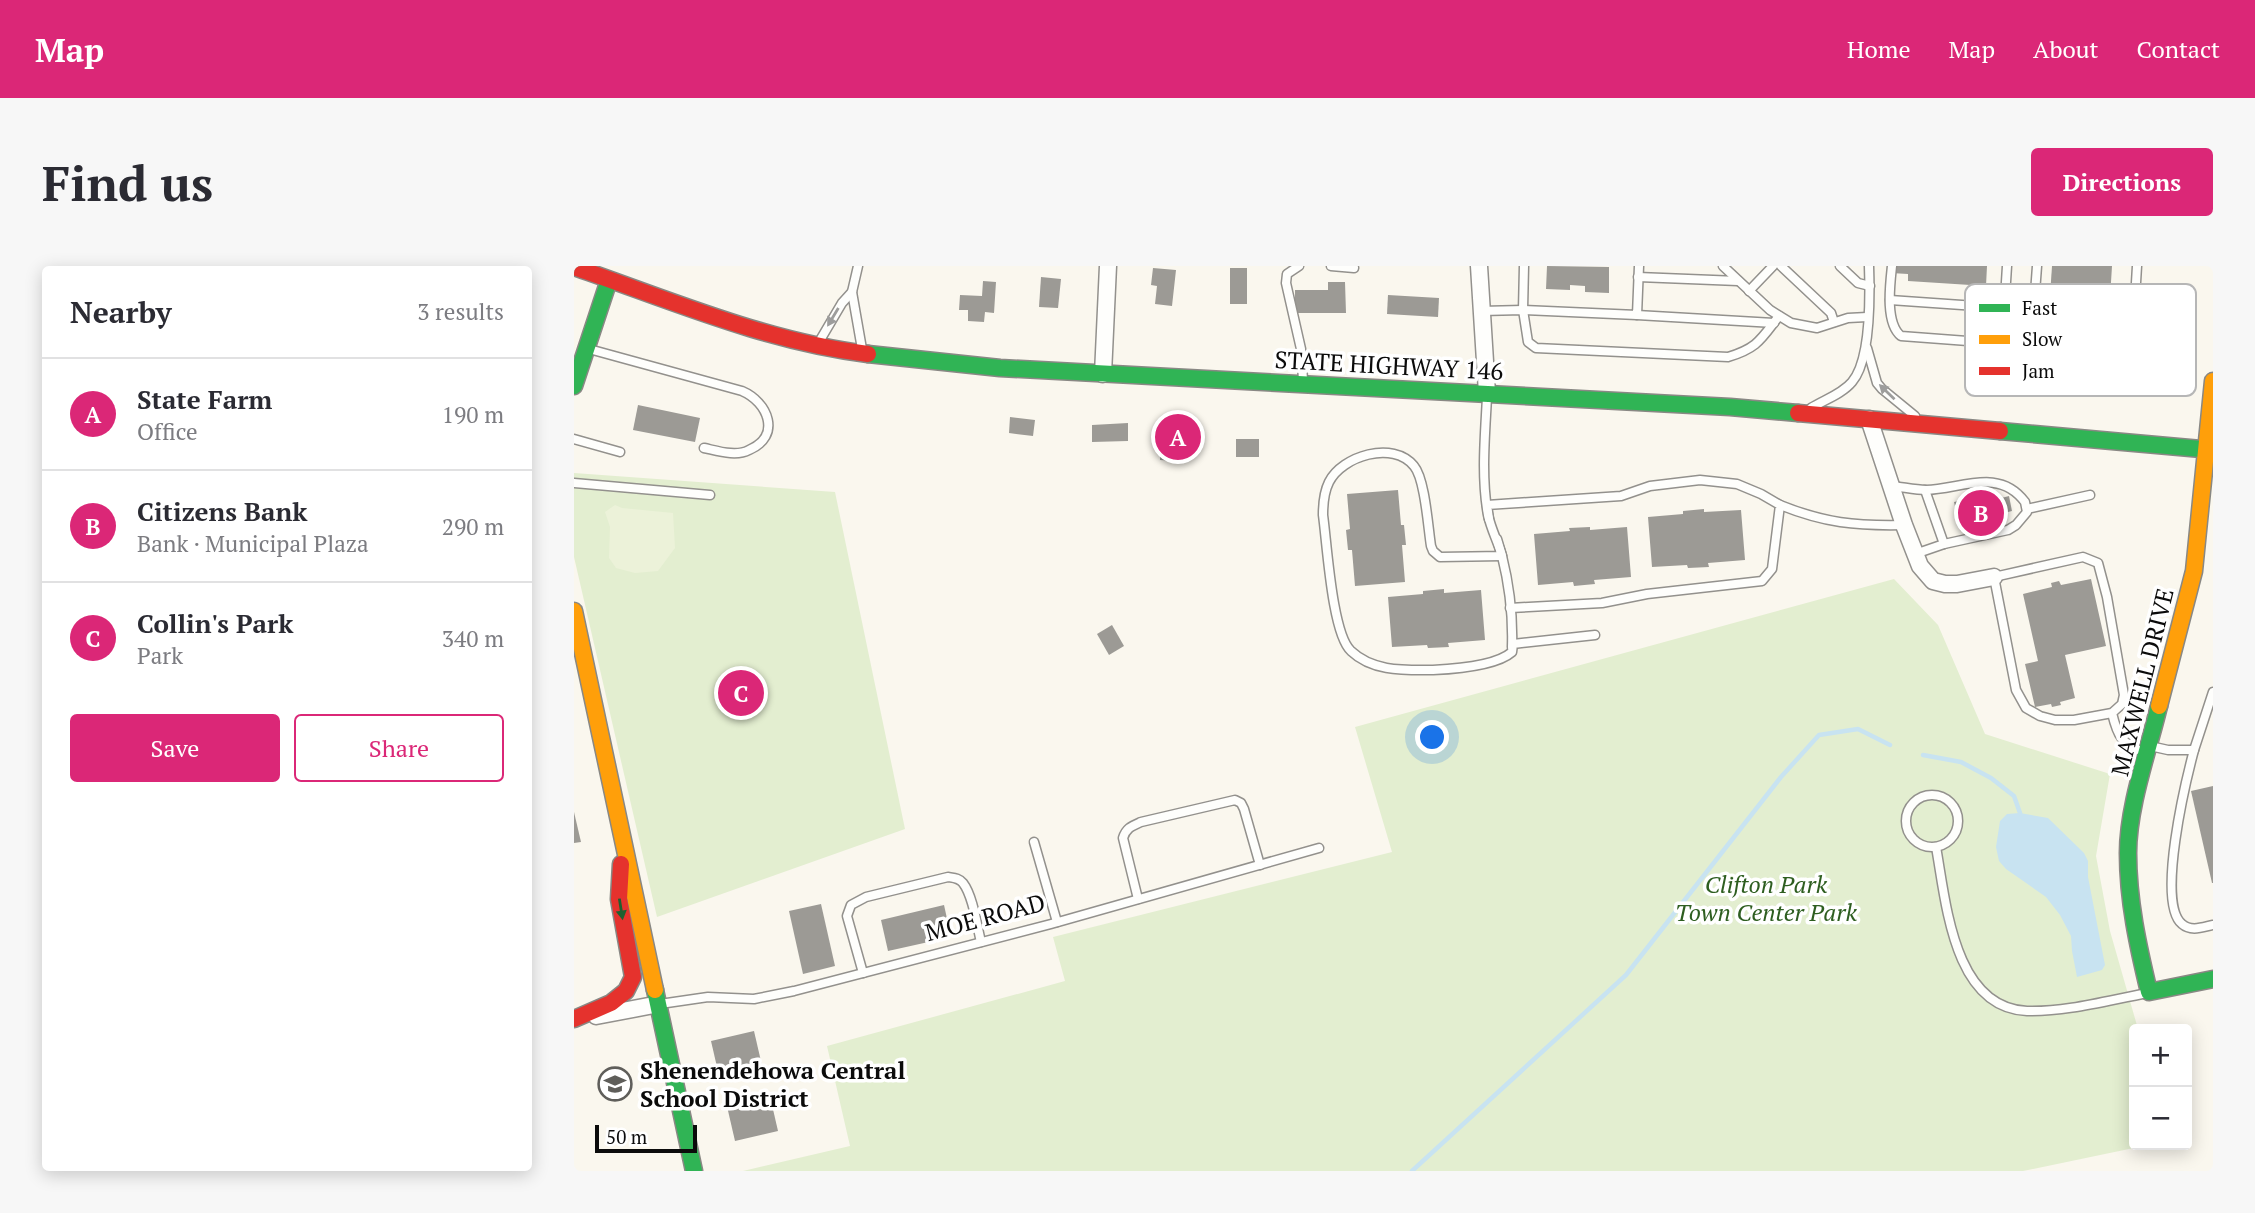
<!DOCTYPE html>
<html lang="en">
<head>
<meta charset="utf-8">
<style>
	body { margin:0; font-family:"PT Serif",serif; background:#f7f7f7; color:#2b2b33 }
	.controls { position:absolute; right:21px; bottom:21px; display:grid; overflow:hidden; border-radius:7px; box-shadow:0 4px 18px #0003 }
	.controls button { width:63px; height:63px; display:grid; place-items:center; padding:0; border:0; border-bottom:2px solid #e1e1e2; background:#fff; color:#2b2b33; font:35px sans-serif }
	.scale { position:absolute; left:21px; bottom:18px; width:102px; box-sizing:border-box; padding-left:7px; border:4px solid #0b0b0b; border-top:0; font-size:19px; line-height:24px; white-space:nowrap; color:#0b0b0b; -webkit-text-stroke:5px #fff; paint-order:stroke }
	.you { position:absolute; left:859px; top:472px; width:24px; height:24px; margin:-18px; border:5px solid #fff; border-radius:50%; background:#1a73e8; box-shadow:0 0 0 10px #1a73e833 }
	.badge { display:grid; place-items:center; width:46px; height:46px; border-radius:50%; background:#db2777; color:#fff; font-size:23px; font-weight:700 }
	.pin { position:absolute; translate:-50% -50%; border:4px solid #fff; box-shadow:0 2px 7px #0006 }
	.list { margin:0; padding:0; list-style:none }
	h2 { display:flex; justify-content:space-between; align-items:center; height:91px; margin:0; padding:0 28px; font-size:30px }
	h2 small { font-size:23px; font-weight:400; color:#7c7c81 }
	.list li { display:grid; grid-template-columns:46px 1fr auto; gap:21px; align-items:center; box-sizing:border-box; height:112px; padding:0 28px; border-top:2px solid #e1e1e2 }
	.list b { display:block; font-size:26px; white-space:nowrap }
	.list p { margin:0; font-size:23px; white-space:nowrap; color:#7c7c81 }
	.list em { font-size:23px; font-style:normal; color:#7c7c81 }
	.actions { display:flex; gap:14px; padding:21px 28px }
	.actions a { flex:1; padding:16px 0; border:2px solid #db2777; border-radius:7px; text-align:center; font-size:24px; color:#db2777 }
	.actions .main { background:#db2777; color:#fff }
	.map { position:relative; flex:none; width:1639px; height:905px; overflow:hidden; border-radius:7px }
	header { display:flex; align-items:center; gap:42px; box-sizing:border-box; height:98px; padding:0 35px; background:#db2777; color:#fff }
	header strong { font-size:33px }
	nav { display:flex; gap:38px; margin-inline-start:auto; font-size:24px }
	.intro { display:flex; align-items:center; justify-content:space-between; box-sizing:border-box; height:168px; padding:0 42px }
	h1 { margin:0; font-size:49px }
	.button { padding:18px 32px; border-radius:7px; background:#db2777; color:#fff; font-size:24px; font-weight:700 }
	main { display:flex; gap:42px; padding:0 42px }
	aside { flex:1; background:#fff; border-radius:7px; box-shadow:0 4px 18px #0003 }
	.map>svg:first-child { display:block }
	.green { fill:#e3eed0 }
	.pitch { fill:#ecf2d9 }
	.water { fill:#c8e3f1 }
	.lines { fill:none; stroke-linecap:round; stroke-linejoin:round }
	.stream { stroke:#c8e3f1; stroke-width:4.5 }
	.building { fill:#9c9a95 }
	.lane-casing { stroke:#93918d; stroke-width:11 }
	.street-casing { stroke:#93918d; stroke-width:19 }
	.fast-casing { stroke:#898884; stroke-width:19 }
	.slow-casing { stroke:#898884; stroke-width:19 }
	.jam-casing { stroke:#898884; stroke-width:19 }
	.lane { stroke:#fefefc; stroke-width:8 }
	.street { stroke:#fefefc; stroke-width:16 }
	.fast { stroke:#30b455; stroke-width:16 }
	.slow { stroke:#ff9f0a; stroke-width:16 }
	.jam { stroke:#e5322d; stroke-width:16 }
	.oneway { fill:#9d9d9c }
	.oneway2 { fill:#1e6030 }
	.labels { text-anchor:middle; dominant-baseline:central; stroke-width:7; stroke-linejoin:round; paint-order:stroke }
	.street-label { font-size:24px; fill:#0b0b0b; stroke:#fff }
	.park-label { font-size:24px; font-style:italic; fill:#2e5e20; stroke:#fff }
	.poi-label { font-size:24px; font-weight:bold; fill:#0b0b0b; stroke:#fff; text-anchor:start }
	.key { fill:#fff; stroke:#b6b6b6; stroke-width:2 }
	.key-label { font-size:19px; fill:#0b0b0b }
</style>
</head>
<body>
<header>
<strong>Map</strong>
<nav><a>Home</a><a>Map</a><a>About</a><a>Contact</a></nav>
</header>
<div class="intro"><h1>Find us</h1><a class="button">Directions</a></div>
<main>
<aside>
<h2>Nearby<small>3 results</small></h2>
<ul class="list">
<li><span class="badge">A</span><div><b>State Farm</b><p>Office</p></div><em>190 m</em></li>
<li><span class="badge">B</span><div><b>Citizens Bank</b><p>Bank · Municipal Plaza</p></div><em>290 m</em></li>
<li><span class="badge">C</span><div><b>Collin's Park</b><p>Park</p></div><em>340 m</em></li>
</ul>
<div class="actions"><a class="main">Save</a><a>Share</a></div>
</aside>
<div class="map">
<svg width="1639" height="905" viewBox="0 0 1639 905">
	<rect width="100%" height="100%" fill="#faf7ee"/>
	<g class="green">
		<polygon points="0,207 261,226 331,563 83,651 0,291"/>
		<polygon points="1320,313 1364,359 1411,468 1536,508 1522,590 1536,665 1564,763 1560,763 1560,879 1574,879 1449,905 169,905 276,880 253,780 491,715 479,671 818,586 781,461"/>
	</g>
	<polygon class="pitch" points="41,239 48,242 99,247 101,282 84,305 61,307 42,302 35,292 36,261 31,246"/>
	<polygon class="water" points="1446,547 1474,552 1510,587 1514,595 1514,611 1531,699 1528,704 1503,711 1498,685 1497,670 1486,649 1472,631 1432,603 1425,595 1422,581 1426,555 1433,548"/>
	<g class="lines">
		<g class="stream">
			<polyline points="1349,489 1387,496 1417,512 1440,530 1446,547"/>
			<polyline points="838,905 1052,709 1207,511 1245,469 1284,463 1316,479"/>
		</g>
	</g>
	<g class="building">
		<polygon points="973,0 1035,1 1035,27 1011,26 1011,20 996,19 996,24 972,23"/>
		<polygon points="1317,0 1413,0 1412,20 1334,15 1334,8 1317,7"/>
		<polygon points="1478,0 1538,0 1534,64 1474,60"/>
		<polygon points="579,2 602,4 598,40 581,38 583,20 577,19"/>
		<rect x="656" y="2" width="17" height="36"/>
		<polygon points="467,11 487,13 484,42 465,41"/>
		<polygon points="409,15 422,16 420,47 411,46 410,56 394,55 394,44 385,44 386,29 408,30"/>
		<polygon points="754,16 771,16 772,47 721,47 721,24 754,24"/>
		<polygon points="814,29 865,32 864,51 813,48"/>
		<polygon points="64,139 126,152 121,176 59,164"/>
		<polygon points="436,151 461,154 459,170 435,167"/>
		<polygon points="554,157 554,175 518,176 518,159"/>
		<polygon points="587,162 621,162 620,181 603,181 603,195 586,194"/>
		<rect x="662" y="173" width="23" height="18"/>
		<polygon points="824,224 827,259 830,259 832,279 828,279 831,316 781,320 778,284 774,284 772,264 776,263 773,228"/>
		<polygon points="1419,227 1420,234 1435,230 1438,245 1422,249 1424,256 1387,265 1380,236"/>
		<polygon points="1130,243 1130,246 1167,244 1171,294 1134,297 1135,301 1114,302 1113,299 1078,301 1074,251 1109,248 1109,245"/>
		<polygon points="1016,261 1016,264 1053,261 1057,311 1020,314 1021,318 1000,320 999,316 964,319 960,268 996,265 995,262"/>
		<polygon points="1517,313 1532,380 1491,389 1501,432 1486,436 1487,439 1478,441 1477,438 1461,441 1451,398 1464,395 1449,328 1478,321 1477,317 1485,315 1487,319"/>
		<polygon points="870,323 870,327 907,324 911,374 874,377 875,381 854,382 853,379 818,381 814,331 849,328 849,325"/>
		<polygon points="538,359 550,380 535,389 523,368"/>
		<polygon points="1639,520 1639,617 1638,617 1617,525"/>
		<polygon points="0,546 7,576 0,577"/>
		<polygon points="247,638 261,700 229,708 215,645"/>
		<polygon points="370,639 377,671 314,685 307,654"/>
		<polygon points="180,765 189,804 146,814 137,775"/>
		<polygon points="195,826 204,865 161,875 152,836"/>
	</g>
	<g class="lines">
		<defs>
			<g id="lane">
				<polyline points="284,0 278,26 288,83"/>
				<polyline points="725,0 713,8 712,17 727,83 729,114"/>
				<polyline points="757,0 780,2"/>
				<path d="M 950,0 L 949,44 L 954,76 L 962,82 L 1154,91 C 1184,82 1187,73 1205,50"/>
				<polyline points="1149,0 1196,44 1217,57 1243,62 1274,52 1293,51"/>
				<polyline points="1207,0 1257,47 1260,56"/>
				<polyline points="1266,0 1284,17 1296,20"/>
				<path d="M 1318,0 C 1316,19 1311,57 1327,70 L 1551,87 L 1556,86 L 1558,83 L 1563,0"/>
				<polyline points="1064,11 1164,15"/>
				<polyline points="1175,25 1199,0"/>
				<polyline points="1316,34 1431,42"/>
				<polyline points="907,45 949,44 1063,49 1065,0"/>
				<polyline points="1063,49 1200,57"/>
				<polyline points="245,76 268,37 278,26"/>
				<polyline points="1428,79 1433,0"/>
				<polyline points="1457,81 1463,0"/>
				<polyline points="1293,82 1303,117 1308,123 1341,150"/>
				<path d="M 15,83 L 168,125 C 194,136 208,170 175,184 C 162,191 144,185 130,182"/>
				<path d="M 913,131 C 911,170 907,211 914,249 C 917,263 924,276 928,290 C 935,318 939,351 938,381"/>
				<path d="M 1237,142 C 1250,134 1268,128 1278,116 C 1297,94 1296,29 1295,0"/>
				<polyline points="0,173 46,186"/>
				<polyline points="0,217 136,229"/>
				<path d="M 1318,220 C 1329,221 1341,224 1352,224 C 1387,223 1425,201 1451,236 L 1453,246 L 1442,259 L 1434,264 L 1370,278 L 1341,288"/>
				<polyline points="1351,224 1370,278"/>
				<path d="M 1206,239 C 1251,257 1281,260 1330,259"/>
				<polyline points="1453,243 1516,229"/>
				<polyline points="915,253 913,239 1047,230 1076,220 1126,214 1163,218 1187,228 1206,239 1198,303 1188,315 1073,328 1028,337 936,342"/>
				<path d="M 923,273 L 928,290 L 866,291 L 859,285 L 857,280 C 854,261 851,213 840,200 C 819,174 768,190 755,216 C 750,226 749,238 749,249 C 753,277 758,368 777,385 C 799,406 831,404 859,404 C 880,403 922,400 938,386 L 939,378 L 1021,369"/>
				<path d="M 1538,447 L 1500,454 L 1481,454 L 1466,450 L 1452,442 L 1442,424 L 1420,311 L 1509,291 L 1524,297 L 1533,331 L 1550,429 L 1548,438 L 1538,447 C 1544,472 1547,476 1571,487"/>
				<path d="M 1576,480 L 1594,484 L 1620,484 C 1612,514 1582,637 1608,658 C 1617,666 1629,661 1639,659"/>
				<polyline points="1620,484 1639,426"/>
				<circle cx="1358" cy="555" r="26"/>
				<polyline points="460,576 483,656"/>
				<path d="M 1362,581 C 1372,635 1379,742 1453,745 C 1493,746 1535,734 1574,727"/>
				<path d="M 564,633 L 549,572 C 552,562 558,560 567,556 L 661,534 L 667,537 L 670,543 L 686,599"/>
				<path d="M 289,707 L 273,650 L 277,639 L 292,631 L 374,611 C 380,612 385,612 389,617 C 399,630 403,660 407,676"/>
				<polyline points="86,738 134,731 180,733 220,725 477,658 745,582"/>
			</g>
			<g id="street">
				<polyline points="905,0 913,127"/>
				<polyline points="529,108 534,0"/>
				<polyline points="1295,153 1330,259 1346,300 1359,315 1371,318 1383,318 1420,311"/>
				<polyline points="22,750 85,738"/>
			</g>
			<g id="fast">
				<polyline points="294,88 426,102 1156,141 1224,147"/>
				<polyline points="0,120 35,14"/>
				<polyline points="1426,165 1639,184"/>
				<path d="M 1585,440 C 1574,486 1554,540 1554,587 C 1554,635 1564,680 1575,726 L 1639,713"/>
				<polyline points="81,724 120,905"/>
			</g>
			<g id="slow">
				<polyline points="0,345 81,724"/>
				<polyline points="1585,440 1620,305 1639,115"/>
			</g>
			<g id="jam">
				<path d="M 0,1 C 96,34 193,76 294,88"/>
				<polyline points="1224,147 1426,165"/>
				<polyline points="0,753 37,737 52,725 59,711 45,633 47,598"/>
			</g>
		</defs>
		<use href="#lane" class="lane-casing"/>
		<use href="#street" class="street-casing"/>
		<use href="#fast" class="fast-casing"/>
		<use href="#slow" class="slow-casing"/>
		<use href="#jam" class="jam-casing"/>
		<use href="#lane" class="lane"/>
		<use href="#street" class="street"/>
		<use href="#fast" class="fast"/>
		<use href="#slow" class="slow"/>
		<use href="#jam" class="jam"/>
	</g>
	<defs><path id="oneway-solid" d="M-6-.8H1V-3.2L6.5 0L1 3.2V.8H-6Z" transform="scale(1.75)"/></defs>
	<g class="oneway">
		<use href="#oneway-solid" transform="translate(259 51) rotate(121)"/>
		<use href="#oneway-solid" transform="translate(1313 126) rotate(-136)"/>
	</g>
	<use class="oneway2" href="#oneway-solid" transform="translate(47 643) rotate(81)"/>
	<defs>
		<symbol id="school-ring" viewBox="-11 -11 22 22"><circle r="9.5" fill="#fff" stroke="#5f5e5a" stroke-width="1.5"/><path d="M0-5L7-2L0 1L-7-2ZM-4 1L0 2.5L4 1V4Q0 6-4 4Z" fill="#5f5e5a"/></symbol>
	</defs>
	<g fill-rule="evenodd">
		<use href="#school-ring" x="22" y="799" width="38" height="38"/>
	</g>
	<g class="labels">
		<g class="street-label">
			<text transform="translate(815 99) rotate(3)">STATE HIGHWAY 146</text>
			<text transform="translate(1568 416) rotate(-76)">MAXWELL DRIVE</text>
			<text transform="translate(411 651) rotate(-15)">MOE ROAD</text>
		</g>
		<g class="park-label">
			<text x="1192" y="618">Clifton Park<tspan x="1192" dy="28">Town Center Park</tspan></text>
		</g>
		<g class="poi-label">
			<text x="66" y="804">Shenendehowa Central<tspan x="66" dy="28">School District</tspan></text>
		</g>
	</g>
	<rect x="1391" y="18" width="231" height="112" rx="10" class="key"/>
	<rect x="1405" y="38" width="31" height="8" fill="#30b455"/>
	<rect x="1405" y="69" width="31" height="9" fill="#ff9f0a"/>
	<rect x="1405" y="101" width="31" height="8" fill="#e5322d"/>
	<g class="key-label">
		<text x="1448" y="49">Fast</text>
		<text x="1448" y="80">Slow</text>
		<text x="1448" y="112">Jam</text>
	</g>
</svg>
<div class="controls">
<button>+</button>
<button>−</button>
</div>
<div class="scale">50 m</div>
<div class="you"></div>
<div class="pin badge" style="left:604px;top:171px">A</div>
<div class="pin badge" style="left:1407px;top:247px">B</div>
<div class="pin badge" style="left:167px;top:427px">C</div>
</div>
</main>
</body>
</html>
